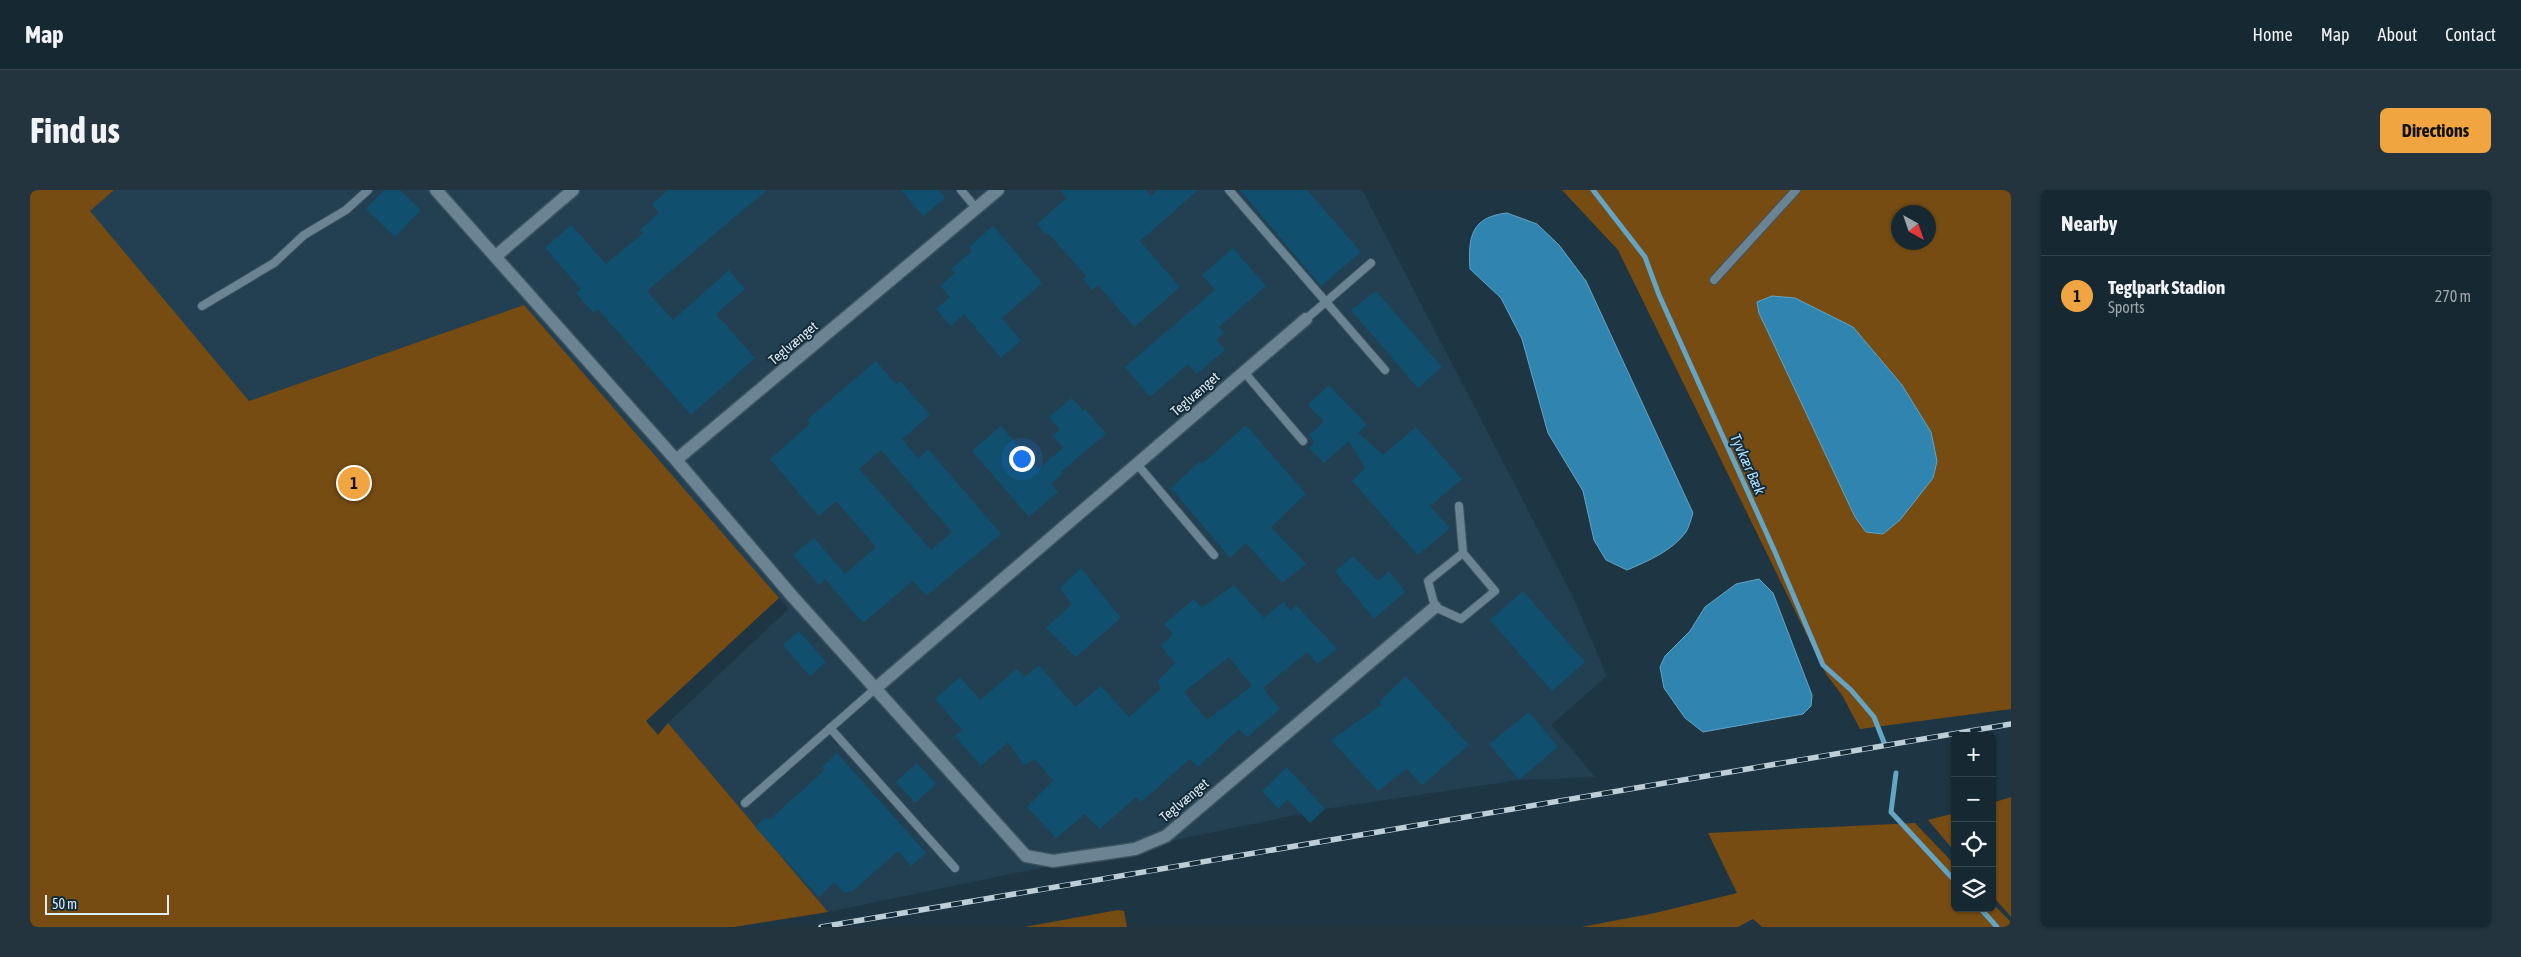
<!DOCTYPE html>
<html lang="en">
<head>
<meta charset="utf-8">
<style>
	body { margin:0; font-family:"Asap Condensed",sans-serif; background:#23343e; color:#f1f3f6 }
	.controls { position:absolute; right:15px; bottom:15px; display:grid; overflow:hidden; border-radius:8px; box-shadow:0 1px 4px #0004 }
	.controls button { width:45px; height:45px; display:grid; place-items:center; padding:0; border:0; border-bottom:1px solid #35444d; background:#162832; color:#f1f3f6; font:25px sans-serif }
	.compass { position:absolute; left:1861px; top:15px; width:45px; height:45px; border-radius:50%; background:#162832; box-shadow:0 1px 4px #0004; rotate:140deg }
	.scale { position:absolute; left:15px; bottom:12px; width:124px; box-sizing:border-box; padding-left:5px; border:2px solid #ddebf4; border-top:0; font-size:14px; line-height:18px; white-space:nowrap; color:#ddebf4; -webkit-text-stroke:4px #142b39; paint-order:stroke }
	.you { position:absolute; left:991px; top:268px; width:18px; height:18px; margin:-12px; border:4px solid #fff; border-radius:50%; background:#1a73e8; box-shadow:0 0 0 8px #1a73e833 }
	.badge { display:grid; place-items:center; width:32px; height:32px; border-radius:50%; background:#f1a540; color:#111; font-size:16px; font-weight:700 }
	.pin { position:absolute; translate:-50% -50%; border:2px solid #fff; box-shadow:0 1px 5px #0006 }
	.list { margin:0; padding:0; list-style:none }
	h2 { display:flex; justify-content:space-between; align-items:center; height:65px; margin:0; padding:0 20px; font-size:21px }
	h2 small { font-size:16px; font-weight:400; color:#9ea6ac }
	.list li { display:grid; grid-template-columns:32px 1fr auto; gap:15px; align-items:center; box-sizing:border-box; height:80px; padding:0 20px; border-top:1px solid #35444d }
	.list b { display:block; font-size:19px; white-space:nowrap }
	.list p { margin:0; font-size:16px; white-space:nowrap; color:#9ea6ac }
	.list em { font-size:16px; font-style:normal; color:#9ea6ac }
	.icon { flex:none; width:28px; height:28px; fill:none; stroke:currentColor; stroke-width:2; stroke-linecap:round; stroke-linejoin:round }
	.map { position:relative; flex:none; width:1981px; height:737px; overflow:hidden; border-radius:8px }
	header { display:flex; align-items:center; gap:30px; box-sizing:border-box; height:70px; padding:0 25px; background:#162832; border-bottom:1px solid #35444d }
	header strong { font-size:24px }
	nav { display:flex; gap:28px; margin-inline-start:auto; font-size:18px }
	.intro { display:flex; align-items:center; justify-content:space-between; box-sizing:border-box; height:120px; padding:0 30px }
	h1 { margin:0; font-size:35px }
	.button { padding:12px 22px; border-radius:8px; background:#f1a540; color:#111; font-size:18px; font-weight:700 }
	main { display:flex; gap:30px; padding:0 30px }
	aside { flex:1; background:#162832; border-radius:8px; box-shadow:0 1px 4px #0004 }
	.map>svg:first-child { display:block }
	.built { fill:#224052 }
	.green { fill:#764c13; fill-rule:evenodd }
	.water { fill:#3085b0; stroke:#64a4c4 }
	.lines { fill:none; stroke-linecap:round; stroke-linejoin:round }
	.stream { stroke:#64a4c4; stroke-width:5 }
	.building { fill:#104f6d; fill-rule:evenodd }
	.lane-casing { stroke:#3d535e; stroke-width:10 }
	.street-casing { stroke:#3d535e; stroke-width:15 }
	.lane { stroke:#6a8494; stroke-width:8 }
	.street { stroke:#6a8494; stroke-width:12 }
	.rail-casing { stroke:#beced7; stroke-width:5.5 }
	.rail { stroke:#142b39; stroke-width:4; stroke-dasharray:11; stroke-linecap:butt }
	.labels { text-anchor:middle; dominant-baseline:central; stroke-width:4; stroke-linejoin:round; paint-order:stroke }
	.street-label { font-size:14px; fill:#ddebf4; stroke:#142b39 }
	.water-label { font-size:15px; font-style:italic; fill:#afdffc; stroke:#142b39 }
</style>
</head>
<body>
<header>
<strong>Map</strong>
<nav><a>Home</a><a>Map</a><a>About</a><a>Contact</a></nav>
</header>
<div class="intro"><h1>Find us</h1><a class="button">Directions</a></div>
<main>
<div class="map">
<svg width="1981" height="737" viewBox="0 0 1981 737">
	<rect width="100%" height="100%" fill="#1e3543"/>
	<polygon class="built" points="84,0 1332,0 1543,407 1577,486 1521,535 1565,587 1489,590 1295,619 798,722 638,533 758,419 494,115 219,211 59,21"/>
	<g class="green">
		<polygon points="0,0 84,0 60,21 219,211 494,115 749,408 616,531 628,545 638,533 798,722 704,737 0,737"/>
		<path d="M 1532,0 L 1981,0 L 1981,519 L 1830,539 L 1812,505 L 1796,484 L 1588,60 ZM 1868,22 L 1898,22 L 1898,52 L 1868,52 ZM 1823,137 L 1872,195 L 1901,242 L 1870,330 L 1853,344 L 1836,342 Z"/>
		<polygon points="1981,607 1981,727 1962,705 1962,613"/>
		<polygon points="1925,623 1925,662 1898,630"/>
		<polygon points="1885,633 1925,675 1925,718 1962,718 1962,713 1981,732 1981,737 1732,737 1723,729 1708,737 1551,737 1625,723 1707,703 1678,643"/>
		<polygon points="1088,720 1094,721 1097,737 994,737"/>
	</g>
	<g class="water">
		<path d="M 1477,23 L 1507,34 L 1529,55 L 1556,91 L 1663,323 C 1661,329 1659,337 1656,342 C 1642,361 1618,371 1597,380 L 1576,370 L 1564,350 L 1553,301 L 1518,243 L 1492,149 L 1471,108 L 1440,79 C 1438,47 1441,27 1477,23 Z"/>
		<polygon points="1742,106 1765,108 1823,137 1872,195 1901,242 1907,271 1903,288 1870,330 1853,344 1836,342 1825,327 1729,123 1727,112"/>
		<polygon points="1729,389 1743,403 1782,505 1781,516 1773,524 1673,542 1655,528 1634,498 1630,477 1635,466 1660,441 1675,417 1706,394"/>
	</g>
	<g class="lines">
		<g class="stream">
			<polyline points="1563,0 1615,67 1629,105 1745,362 1793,475 1821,500 1844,527 1855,555"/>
			<polyline points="1866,583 1861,622 1925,691"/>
			<polyline points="1950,718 1967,737"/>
		</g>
	</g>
	<g class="building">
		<polygon points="354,0 370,0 391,20 365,47 336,19"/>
		<polygon points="638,0 737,0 617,101 643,130 699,80 715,99 686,124 725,168 661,225 568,119 563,123 546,103 551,99 515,58 541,35 576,74 613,43 610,40 629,23 622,14"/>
		<polygon points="871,0 908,0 915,8 893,26"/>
		<polygon points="1030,0 1116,0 1121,6 1128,0 1168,0 1110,51 1150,97 1104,137 1068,95 1062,100 1053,89 1056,86 1018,43 1016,45 1007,34 1037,8"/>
		<polygon points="1210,0 1277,0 1331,62 1291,96"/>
		<polygon points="963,36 1012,93 972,128 991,151 971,168 934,124 921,136 906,119 920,107 910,96 925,83 921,79 942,61 939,57"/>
		<polygon points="1203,58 1236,96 1189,137 1194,143 1186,150 1195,160 1167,184 1158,174 1120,207 1095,177 1185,100 1172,85"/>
		<polygon points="1346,101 1412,177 1388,198 1321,120"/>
		<path d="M 846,171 L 866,194 L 870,191 L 900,225 L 872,249 L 888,268 L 898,259 L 971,344 L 896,406 L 883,391 L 833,433 L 795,389 L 789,395 L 763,365 L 784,348 L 815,384 L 846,357 L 806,311 L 789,326 L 740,269 L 780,234 L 777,230 ZM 851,260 L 922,342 L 901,360 L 829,279 Z"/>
		<polygon points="1299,195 1337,235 1328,243 1353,265 1386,237 1432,289 1400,316 1420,338 1388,365 1322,291 1335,278 1319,251 1294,273 1279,258 1284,252 1279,245 1294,231 1278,215"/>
		<polygon points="1042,208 1053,221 1055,219 1076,244 1031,282 1032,284 1021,294 1028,302 999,327 942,261 971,236 1008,279 1033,258 1023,246 1030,240 1019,227"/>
		<polygon points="1216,235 1276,304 1241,337 1276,374 1252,393 1216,353 1200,368 1141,298 1170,271 1172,274"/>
		<polygon points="1323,366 1348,391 1359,381 1375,402 1344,429 1305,381"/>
		<polygon points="1051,378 1091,428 1046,467 1016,438 1042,414 1030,398"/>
		<path d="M 1204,395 L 1234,428 L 1253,412 L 1261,421 L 1266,415 L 1307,459 L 1287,474 L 1277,462 L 1233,498 L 1250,519 L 1217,547 L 1209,539 L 1168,577 L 1160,569 L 1111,612 L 1106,607 L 1070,639 L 1055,624 L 1026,648 L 997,617 L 1023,591 L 1005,569 L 994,576 L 978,552 L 951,576 L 925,546 L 932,540 L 905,509 L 930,487 L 950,510 L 987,479 L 994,487 L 1009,475 L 1045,517 L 1071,496 L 1099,527 L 1131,499 L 1128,491 L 1145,473 L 1131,456 L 1143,444 L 1134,434 L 1164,409 L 1172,418 ZM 1199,467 L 1222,496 L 1177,530 L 1154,502 Z"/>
		<polygon points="1493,401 1555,472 1522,501 1460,430"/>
		<polygon points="769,441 796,472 780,486 753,455"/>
		<polygon points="1376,486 1439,555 1392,595 1377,579 1348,601 1301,550 1351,515 1349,512"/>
		<polygon points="1499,522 1528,557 1489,590 1459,554"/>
		<polygon points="807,563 896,663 881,676 868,661 823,701 814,703 804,692 789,707 725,637 736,627 739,630 795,580 792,577"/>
		<polygon points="887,573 906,594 885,613 866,592"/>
		<polygon points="1257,577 1295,619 1280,633 1258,610 1248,619 1232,601"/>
	</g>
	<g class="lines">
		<defs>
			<g id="lane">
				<polyline points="931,0 946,18"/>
				<polyline points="1199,0 1355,180"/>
				<polyline points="1684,90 1766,0"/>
				<polyline points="172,116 244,73 274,45 316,20 338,0"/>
				<polyline points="1276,129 1341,73"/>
				<polyline points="1214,182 1273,251"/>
				<polyline points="1107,274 1184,365"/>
				<polyline points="1429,316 1433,363"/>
				<polygon points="1433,363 1465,401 1431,429 1405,417 1398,391"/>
				<polyline points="800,538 925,678"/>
				<polyline points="715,613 846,498"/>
			</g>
			<g id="street">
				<polyline points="406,0 646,270 763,407 996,666 1023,671 1105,659 1136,646 1405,417"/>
				<polyline points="466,66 543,0"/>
				<polyline points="646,270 968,0"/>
				<polyline points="846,498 1276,129"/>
			</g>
		</defs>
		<use href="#lane" class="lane-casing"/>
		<use href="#street" class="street-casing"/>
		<use href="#lane" class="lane"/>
		<use href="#street" class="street"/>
		<defs>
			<polyline id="rail" points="791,737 1981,534"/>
		</defs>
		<use href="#rail" class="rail-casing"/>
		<use href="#rail" class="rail"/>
	</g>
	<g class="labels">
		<g class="street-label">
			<text transform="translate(763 153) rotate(-40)">Teglvænget</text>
			<text transform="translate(1165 204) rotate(-41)">Teglvænget</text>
			<text transform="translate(1154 610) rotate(-40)">Teglvænget</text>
		</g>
		<g class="water-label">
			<text transform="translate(1718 274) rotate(66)">Tyvkær Bæk</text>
		</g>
	</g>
</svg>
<div class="controls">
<button>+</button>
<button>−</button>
<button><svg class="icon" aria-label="locate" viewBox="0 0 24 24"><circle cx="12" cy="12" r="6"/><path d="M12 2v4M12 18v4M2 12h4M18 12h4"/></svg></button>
<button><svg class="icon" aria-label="layers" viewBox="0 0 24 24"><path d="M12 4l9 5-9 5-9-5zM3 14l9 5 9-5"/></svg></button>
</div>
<svg class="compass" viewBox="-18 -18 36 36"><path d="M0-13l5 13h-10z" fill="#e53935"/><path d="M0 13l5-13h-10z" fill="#9ea6ac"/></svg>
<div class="scale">50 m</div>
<div class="you"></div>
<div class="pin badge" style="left:324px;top:293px">1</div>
</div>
<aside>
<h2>Nearby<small></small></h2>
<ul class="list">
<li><span class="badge">1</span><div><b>Teglpark Stadion</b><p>Sports</p></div><em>270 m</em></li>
</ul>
</aside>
</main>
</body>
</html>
